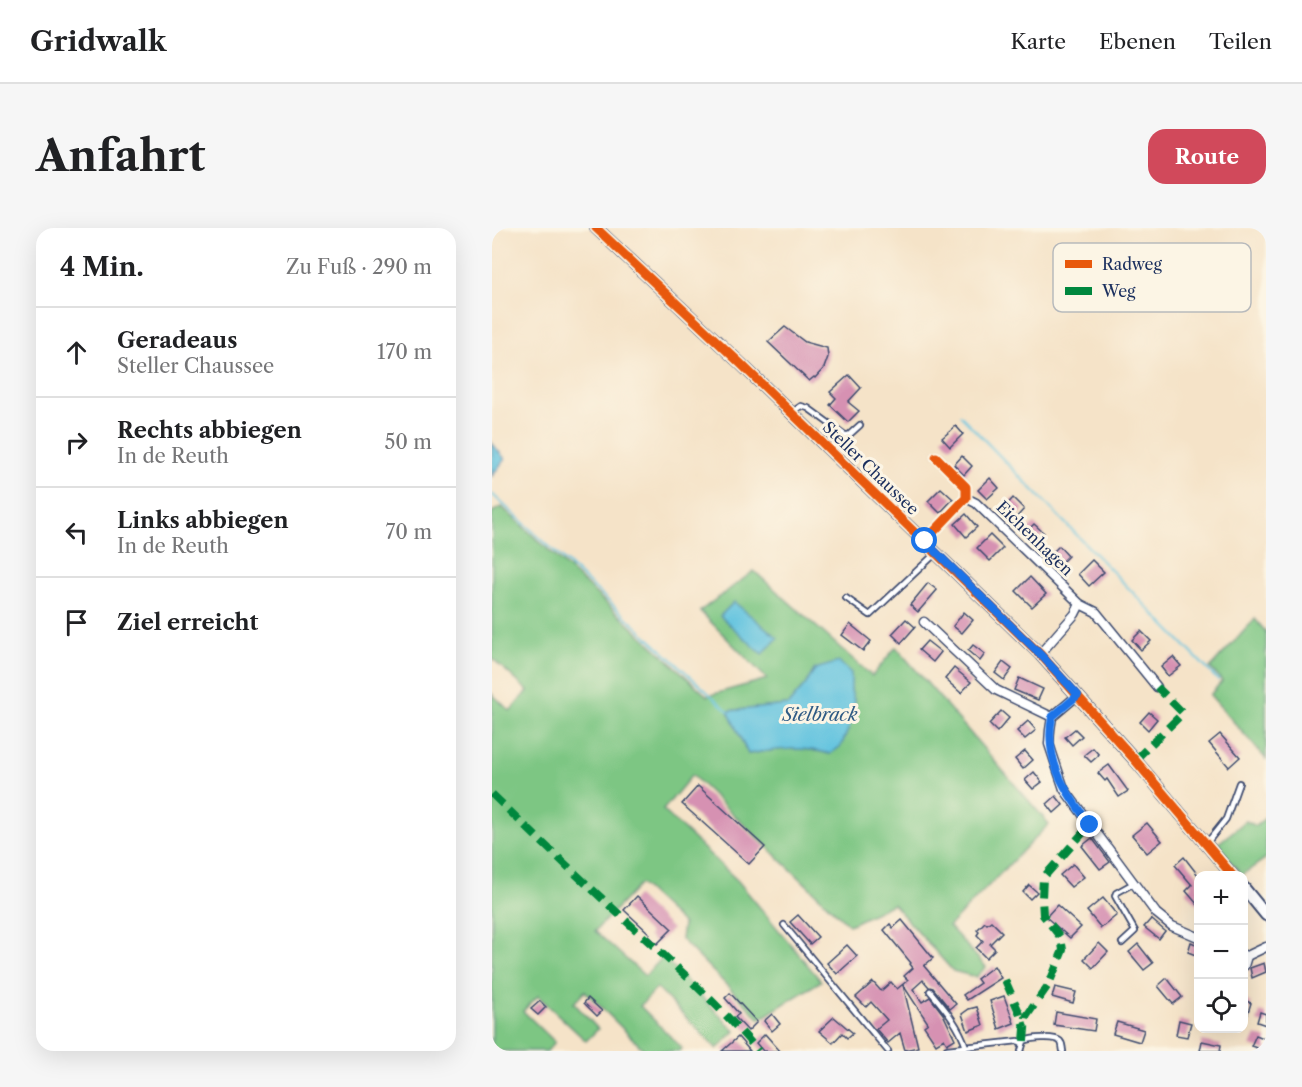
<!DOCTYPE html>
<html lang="de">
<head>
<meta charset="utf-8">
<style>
	body { margin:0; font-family:"Libre Caslon Text",serif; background:#f6f6f6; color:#202124 }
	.controls { position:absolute; right:18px; bottom:18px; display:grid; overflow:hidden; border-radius:12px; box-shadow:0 6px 24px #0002 }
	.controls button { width:54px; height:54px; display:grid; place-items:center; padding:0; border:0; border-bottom:2px solid #e0e0e0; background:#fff; color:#202124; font:30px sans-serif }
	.stop { position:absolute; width:18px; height:18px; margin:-14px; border:4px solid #1a73e8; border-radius:50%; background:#fff }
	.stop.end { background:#1a73e8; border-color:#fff; box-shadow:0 2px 6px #0008 }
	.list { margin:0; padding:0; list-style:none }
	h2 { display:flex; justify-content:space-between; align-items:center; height:78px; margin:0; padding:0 24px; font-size:26px }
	h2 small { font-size:20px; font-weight:400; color:#757577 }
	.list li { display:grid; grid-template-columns:39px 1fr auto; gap:18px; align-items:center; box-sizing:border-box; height:90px; padding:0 24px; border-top:2px solid #e0e0e0 }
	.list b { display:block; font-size:22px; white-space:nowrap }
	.list p { margin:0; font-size:20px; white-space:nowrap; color:#757577 }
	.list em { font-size:20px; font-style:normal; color:#757577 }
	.icon { flex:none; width:33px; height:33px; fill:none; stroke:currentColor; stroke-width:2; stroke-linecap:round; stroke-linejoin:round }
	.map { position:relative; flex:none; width:774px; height:823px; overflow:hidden; border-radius:18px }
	header { display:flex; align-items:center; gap:36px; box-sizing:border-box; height:84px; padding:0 30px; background:#fff; border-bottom:2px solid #e0e0e0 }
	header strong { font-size:28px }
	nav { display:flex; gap:33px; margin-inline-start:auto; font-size:21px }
	.intro { display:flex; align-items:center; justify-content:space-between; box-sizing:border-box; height:144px; padding:0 36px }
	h1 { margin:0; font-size:42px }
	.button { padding:15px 27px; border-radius:18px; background:#d1495b; color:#fff; font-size:21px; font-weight:700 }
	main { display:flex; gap:36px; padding:0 36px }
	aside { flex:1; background:#fff; border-radius:18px; box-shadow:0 6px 24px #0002 }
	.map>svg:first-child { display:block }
	.green { fill:#7dc683; stroke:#4c7a70; stroke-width:1.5; fill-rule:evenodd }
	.water { fill:#61c3df; stroke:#3e799e; stroke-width:1.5 }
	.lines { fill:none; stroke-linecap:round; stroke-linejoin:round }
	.stream { stroke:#61c3df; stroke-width:2 }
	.building { fill:#d691b2 }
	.service-casing { stroke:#3c4a6e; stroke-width:8 }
	.minor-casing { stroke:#3c4a6e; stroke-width:11 }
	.tertiary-casing { stroke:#3c4a6e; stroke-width:14 }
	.service { stroke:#fff; stroke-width:4.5 }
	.minor { stroke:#fff; stroke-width:8 }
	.tertiary { stroke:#fff; stroke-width:10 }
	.quiet { stroke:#00873e; stroke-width:8; stroke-dasharray:15 8; stroke-linecap:butt }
	.cycleway-casing { stroke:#fcf5e5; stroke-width:13 }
	.cycleway { stroke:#e8590c; stroke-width:9 }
	.route { stroke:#1a73e8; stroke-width:8 }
	.labels { text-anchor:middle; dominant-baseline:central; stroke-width:6; stroke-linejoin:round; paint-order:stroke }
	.street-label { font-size:16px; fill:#1b2f5e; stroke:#fcf5e5 }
	.water-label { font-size:18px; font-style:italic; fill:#305b85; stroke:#fcf5e5 }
	.key { fill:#fcf5e5; stroke:#b8babc; stroke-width:1.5 }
	.key-label { font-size:16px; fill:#1b2f5e }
</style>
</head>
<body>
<header>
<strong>Gridwalk</strong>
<nav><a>Karte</a><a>Ebenen</a><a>Teilen</a></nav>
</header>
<div class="intro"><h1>Anfahrt</h1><a class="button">Route</a></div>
<main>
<aside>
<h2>4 Min.<small>Zu Fuß · 290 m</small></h2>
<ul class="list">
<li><svg class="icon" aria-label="ahead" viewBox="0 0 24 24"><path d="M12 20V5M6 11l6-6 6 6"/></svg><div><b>Geradeaus</b><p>Steller Chaussee</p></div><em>170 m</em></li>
<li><svg class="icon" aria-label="right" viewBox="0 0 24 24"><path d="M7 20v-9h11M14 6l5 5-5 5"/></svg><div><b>Rechts abbiegen</b><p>In de Reuth</p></div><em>50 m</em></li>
<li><svg class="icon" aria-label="left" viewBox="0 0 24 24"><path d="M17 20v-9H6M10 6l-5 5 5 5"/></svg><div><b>Links abbiegen</b><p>In de Reuth</p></div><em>70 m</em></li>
<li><svg class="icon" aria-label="arrive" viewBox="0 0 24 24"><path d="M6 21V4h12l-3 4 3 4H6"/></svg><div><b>Ziel erreicht</b></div></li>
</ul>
</aside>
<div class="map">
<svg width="774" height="823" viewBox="0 0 774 823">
	<rect width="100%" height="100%" fill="#fcf5e5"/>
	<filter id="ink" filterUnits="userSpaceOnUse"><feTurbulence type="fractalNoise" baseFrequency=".0167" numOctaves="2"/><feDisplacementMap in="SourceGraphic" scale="12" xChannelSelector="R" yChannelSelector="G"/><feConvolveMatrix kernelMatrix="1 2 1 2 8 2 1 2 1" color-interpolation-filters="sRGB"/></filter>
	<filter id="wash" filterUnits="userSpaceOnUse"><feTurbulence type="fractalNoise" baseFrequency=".008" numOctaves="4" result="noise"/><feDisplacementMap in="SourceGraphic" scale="24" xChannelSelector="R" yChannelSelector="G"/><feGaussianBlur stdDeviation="1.35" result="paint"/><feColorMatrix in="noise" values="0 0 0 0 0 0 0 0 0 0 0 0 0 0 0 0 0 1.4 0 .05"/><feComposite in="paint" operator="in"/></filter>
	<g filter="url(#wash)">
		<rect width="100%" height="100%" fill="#f5e3c8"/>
		<g class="green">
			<path d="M 10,279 L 215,468 L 275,451 L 208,383 L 262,343 L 380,448 L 404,419 L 557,596 L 457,698 L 494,739 L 484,749 L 461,743 L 401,676 L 357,697 L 200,547 L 171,582 L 246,653 L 329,753 L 268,791 L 189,711 L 191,696 L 148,656 L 103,703 L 153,748 L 171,729 L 243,803 L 225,821 L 165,760 L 148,778 L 190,820 L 188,823 L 153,823 L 93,763 L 82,775 L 106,801 L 94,813 L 46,768 L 31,783 L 63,814 L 55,823 L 0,823 L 0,466 L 18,483 L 36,463 L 0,430 L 0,284 ZM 323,441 L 358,445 L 359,463 L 363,475 L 338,526 C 310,518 285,521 256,526 L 236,483 L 296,477 L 314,456 Z"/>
			<polygon points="763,391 774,404 774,531 718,467 730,453 718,440"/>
			<polygon points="774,589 774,630 750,647 724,617 754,593 764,598"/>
		</g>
		<g class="water">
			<polygon points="0,215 13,231 0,248"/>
			<polygon points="242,374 286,410 270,426 228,388"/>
			<path d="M 347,434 L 359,445 L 359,463 L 363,475 L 359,495 L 349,518 L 338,526 C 310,518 285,521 256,526 L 236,483 L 296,477 L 314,456 L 323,441 Z"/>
		</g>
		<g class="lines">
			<g class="stream">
				<polyline points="468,187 726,452"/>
				<polyline points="0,266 236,483"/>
			</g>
		</g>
		<g id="blocks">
			<g class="building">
				<polygon points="293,99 313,114 335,120 336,129 332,140 323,150 322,149 317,153 276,114"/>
				<polygon points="357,147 369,160 356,174 367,183 356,194 338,177 344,170 338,164"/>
				<polygon points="464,198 471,206 458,219 450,210"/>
				<polygon points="470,228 480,238 472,247 462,237"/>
				<polygon points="498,250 507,260 495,271 486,262"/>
				<polygon points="449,260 461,271 448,285 436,273"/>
				<polygon points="521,270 532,281 523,291 512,280"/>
				<polygon points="474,286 485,299 474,309 463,296"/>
				<polygon points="542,296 552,305 542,315 532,306"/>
				<polygon points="498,307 511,320 498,333 485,320"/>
				<polygon points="567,318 576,328 565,339 556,329"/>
				<polygon points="600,332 612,344 597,358 586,346"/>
				<polygon points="538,349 554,366 540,379 524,363"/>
				<polygon points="436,355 445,362 426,384 418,377"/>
				<polygon points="472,384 481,392 470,405 461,398"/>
				<polygon points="414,391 423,399 409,415 400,406"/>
				<polygon points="358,396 379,413 371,423 350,407"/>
				<polygon points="649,403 659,413 649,422 640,412"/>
				<polygon points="435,413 449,424 441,434 427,422"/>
				<polygon points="481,417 493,426 488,433 476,423"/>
				<polygon points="681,429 689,438 676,448 669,439"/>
				<polygon points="511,434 520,441 512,452 503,445"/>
				<polygon points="462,440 479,454 469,465 453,451"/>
				<polygon points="527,450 551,461 546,472 522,462"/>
				<polygon points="509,483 517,490 505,504 497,496"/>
				<polygon points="657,484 665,491 656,502 648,494"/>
				<polygon points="536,493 544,502 533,511 525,503"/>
				<polygon points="583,501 590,508 580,517 573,509"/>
				<polygon points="728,506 748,529 737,539 717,515"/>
				<polygon points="601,520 607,527 599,534 592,527"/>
				<polygon points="533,523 541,532 531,541 523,531"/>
				<polygon points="617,537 636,563 627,569 615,551 613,553 606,545"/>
				<polygon points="542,544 550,554 541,561 533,552"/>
				<polygon points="206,558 273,619 257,636 190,576"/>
				<polygon points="564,568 571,577 562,585 555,576"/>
				<polygon points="655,595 670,613 655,625 640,607"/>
				<polygon points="600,610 618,634 608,641 590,618"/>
				<polygon points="692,629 706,647 706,677 694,663 700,657 683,637"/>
				<polygon points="581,636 592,649 579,659 568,647"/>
				<polygon points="537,657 545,664 538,671 531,664"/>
				<polygon points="145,668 180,701 165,716 156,708 158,706 132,682"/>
				<polygon points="611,670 625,687 609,700 595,683"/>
				<polygon points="565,677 589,699 578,710 554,689"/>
				<polygon points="306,687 326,709 318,716 298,694"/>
				<polygon points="659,691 673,703 667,711 652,699"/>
				<polygon points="410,692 441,730 432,738 464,776 458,781 441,760 437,759 431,752 421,761 430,774 438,769 451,786 463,811 455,816 452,811 444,816 432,798 436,795 411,757 426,819 413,822 408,805 396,815 384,801 395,792 379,774 374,779 364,769 381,754 389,763 399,754 405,761 416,752 412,748 421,740 418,736 419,735 392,702 398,696 401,700"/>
				<polygon points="499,693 510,704 498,716 503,721 494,730 484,720 491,713 485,707 487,704 485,702 493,694 495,696"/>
				<polygon points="699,714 706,717 706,728 696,724"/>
				<polygon points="607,715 616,724 601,740 592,731"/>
				<polygon points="646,716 661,735 652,742 637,724"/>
				<polygon points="355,717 365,728 345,746 335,735"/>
				<polygon points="772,735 774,744 760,750 758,740"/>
				<polygon points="502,738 509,750 475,772 471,767 488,755 485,751"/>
				<polygon points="675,750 690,769 681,776 666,758"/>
				<polygon points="563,759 584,764 581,775 560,769"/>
				<polygon points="238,765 265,794 256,803 243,789 247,786 233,770"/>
				<polygon points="512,768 522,795 507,801 498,773"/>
				<polygon points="96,770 110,783 105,788 92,775"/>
				<polygon points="752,772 759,775 753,794 752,794"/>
				<polygon points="48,773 54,779 46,787 39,781"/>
				<polygon points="485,779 491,797 476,803 470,786 477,781"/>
				<polygon points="564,784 604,791 602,803 562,797"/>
				<polygon points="768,784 774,786 774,797 765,794"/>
				<polygon points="280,786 288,796 280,803 272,793"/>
				<polygon points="342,789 361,805 355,810 350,805 341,815 327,803"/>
				<polygon points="687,792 699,795 695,809 684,807"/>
				<polygon points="625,794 652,802 648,814 621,806"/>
				<polygon points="273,806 288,823 271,823 264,815"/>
				<polygon points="764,807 774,811 774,823 759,818"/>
				<polygon points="246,809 258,823 230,823"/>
				<polygon points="710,813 729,817 728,823 708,823"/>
			</g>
		</g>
	</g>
	<g filter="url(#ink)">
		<use href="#blocks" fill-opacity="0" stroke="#3c4a6e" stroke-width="1.5"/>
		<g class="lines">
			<defs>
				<g id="service">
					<polyline points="299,185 309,178 316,180 353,207 357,207 368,197"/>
					<polyline points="354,370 378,387 444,325"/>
					<polyline points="714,616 734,591 747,555"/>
					<polyline points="292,697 396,823"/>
					<polyline points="630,715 643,703 623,668 624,665 642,655"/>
					<path d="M 438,763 C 453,781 467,797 474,819"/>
					<polyline points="455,821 526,813 530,815"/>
					<path d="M 529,823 L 532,813 C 539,810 562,808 568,813 C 571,816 570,819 571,823"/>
				</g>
				<g id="minor">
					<polyline points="474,270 484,275 588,376 583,386 548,426"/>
					<polyline points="433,313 474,270 474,259 444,229"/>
					<polyline points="588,376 604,384 665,459"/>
					<polyline points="432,394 504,462 560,489"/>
					<polyline points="586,467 560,489 558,502 557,516 572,561 664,685 680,698 706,709"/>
					<polyline points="752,727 755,728 774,719"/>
					<polyline points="752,738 755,728"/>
				</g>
				<g id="tertiary">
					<polyline points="104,0 248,135 548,426 643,532 741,648"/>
					<polyline points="752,660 774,687"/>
				</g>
			</defs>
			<use href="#service" class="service-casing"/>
			<use href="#minor" class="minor-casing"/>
			<use href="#tertiary" class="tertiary-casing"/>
			<use href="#service" class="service"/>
			<use href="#minor" class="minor"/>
			<use href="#tertiary" class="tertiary"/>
			<g class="quiet">
				<polyline points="643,532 691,485 665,459"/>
				<path d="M 0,566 C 38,603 77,640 116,676 C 167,724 221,769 266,823"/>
				<polyline points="513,752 528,786 532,799"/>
				<polyline points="532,813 534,789 557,756 571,722 569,710 551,687 550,670 551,650 598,597"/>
			</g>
			<defs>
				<g id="cycleway">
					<polyline points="104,0 248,135 548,426 643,532 741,648"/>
					<polyline points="433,313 474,270 474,259 444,229"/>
				</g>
			</defs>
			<use href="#cycleway" class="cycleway-casing"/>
			<use href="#cycleway" class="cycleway"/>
		</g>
	</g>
	<g class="lines" filter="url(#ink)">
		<path class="route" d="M 433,313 L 548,426 L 586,467 L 560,489 C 552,533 573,563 598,597"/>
	</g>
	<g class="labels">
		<g class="street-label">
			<text transform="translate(379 240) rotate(44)">Steller Chaussee</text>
			<text transform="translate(543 310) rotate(44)">Eichenhagen</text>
		</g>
		<g class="water-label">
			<text x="328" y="487">Sielbrack</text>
		</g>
	</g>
	<rect x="561" y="15" width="198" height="69" rx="9" class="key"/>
	<rect x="573" y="32" width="27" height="8" fill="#e8590c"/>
	<rect x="573" y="59" width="27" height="8" fill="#00873e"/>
	<g class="key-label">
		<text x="610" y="42">Radweg</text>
		<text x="610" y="69">Weg</text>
	</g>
</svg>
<div class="controls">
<button>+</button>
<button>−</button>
<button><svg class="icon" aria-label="locate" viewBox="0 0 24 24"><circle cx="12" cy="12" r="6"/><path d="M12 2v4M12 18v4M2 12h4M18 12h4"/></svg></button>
</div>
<div class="stop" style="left:433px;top:313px"></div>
<div class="stop end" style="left:598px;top:597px"></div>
</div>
</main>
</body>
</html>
